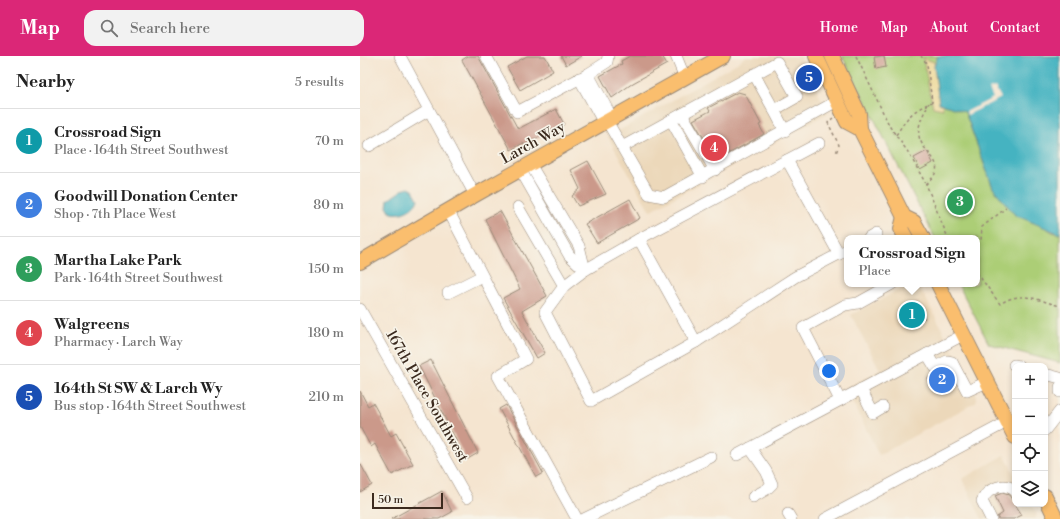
<!DOCTYPE html>
<html lang="en">
<head>
<meta charset="utf-8">
<style>
	body { margin:0; font-family:"Libre Bodoni",serif; background:#f2f2f2; color:#222 }
	.controls { position:absolute; right:12px; bottom:12px; display:grid; overflow:hidden; border-radius:8px; box-shadow:0 2px 6px #0003 }
	.controls button { width:36px; height:36px; display:grid; place-items:center; padding:0; border:0; border-bottom:1px solid #e0e0e0; background:#fff; color:#222; font:20px sans-serif }
	.scale { position:absolute; left:12px; bottom:10px; width:71px; box-sizing:border-box; padding-left:4px; border:2px solid #3b2a1e; border-top:0; font-size:11px; line-height:14px; white-space:nowrap; color:#3b2a1e; -webkit-text-stroke:3px #f7f3e8; paint-order:stroke }
	.you { position:absolute; left:469px; top:315px; width:14px; height:14px; margin:-10px; border:3px solid #fff; border-radius:50%; background:#1a73e8; box-shadow:0 0 0 6px #1a73e833 }
	.badge { display:grid; place-items:center; width:26px; height:26px; border-radius:50%; background:#db2777; color:#fff; font-size:13px; font-weight:700 }
	.pin { position:absolute; translate:-50% -50%; border:2px solid #fff; box-shadow:0 1px 4px #0006 }
	.popup { position:absolute; left:484px; top:179px; width:136px; height:52px; box-sizing:border-box; display:grid; place-content:center; border-radius:8px; background:#fff; filter:drop-shadow(0 1px 3px #0005); font-size:13px; white-space:nowrap; color:#767676 }
	.popup b { font-size:15px; color:#222 }
	.popup::after { content:''; position:absolute; left:50%; top:100%; margin-left:-8px; border:8px solid transparent; border-top-color:#fff }
	.list { margin:0; padding:0; list-style:none }
	h2 { display:flex; justify-content:space-between; align-items:center; height:52px; margin:0; padding:0 16px; font-size:17px }
	h2 small { font-size:13px; font-weight:400; color:#767676 }
	.list li { display:grid; grid-template-columns:26px 1fr auto; gap:12px; align-items:center; box-sizing:border-box; height:64px; padding:0 16px; border-top:1px solid #e0e0e0 }
	.list b { display:block; font-size:15px; white-space:nowrap }
	.list p { margin:0; font-size:13px; white-space:nowrap; color:#767676 }
	.list em { font-size:13px; font-style:normal; color:#767676 }
	.icon { flex:none; width:22px; height:22px; fill:none; stroke:currentColor; stroke-width:2; stroke-linecap:round; stroke-linejoin:round }
	.map { position:relative; flex:none; width:700px; height:463px; overflow:hidden }
	header { display:flex; align-items:center; gap:24px; box-sizing:border-box; height:56px; padding:0 20px; background:#db2777; color:#fff }
	header strong { font-size:19px }
	nav { display:flex; gap:22px; margin-inline-start:auto; font-size:14px }
	.search { width:280px; height:36px; background:#f2f2f2; display:flex; align-items:center; gap:10px; box-sizing:border-box; padding:0 14px; border-radius:12px; color:#767676; font-size:15px }
	main { display:flex }
	aside { flex:1; background:#fff }
	.map>svg:first-child { display:block }
	.built { fill:#ecd8ba }
	.green { fill:#acce76; stroke:#747c4a }
	.sand { fill:#eeda9e; stroke:#94825e }
	.water { fill:#45b3c1; stroke:#406e70 }
	.pier { fill:#f5e5d0 }
	.building { fill:#cb998a }
	.lines { fill:none; stroke-linecap:round; stroke-linejoin:round }
	.minor-casing { stroke:#988877; stroke-width:12 }
	.major-casing { stroke:#988877; stroke-width:16 }
	.path { stroke:#988877; stroke-width:1.5; stroke-dasharray:3 3; stroke-linecap:butt }
	.minor { stroke:#fff; stroke-width:11 }
	.major { stroke:#fabe6e; stroke-width:14 }
	.labels { text-anchor:middle; dominant-baseline:central; stroke-width:3.5; stroke-linejoin:round; paint-order:stroke }
	.street-label { font-size:15px; fill:#3b2a1e; stroke:#f7f3e8 }
</style>
</head>
<body>
<header>
<strong>Map</strong>
<div class="search"><svg class="icon" aria-label="search" viewBox="0 0 24 24"><circle cx="10" cy="10" r="6"/><path d="M15 15l6 6"/></svg>Search here</div>
<nav><a>Home</a><a>Map</a><a>About</a><a>Contact</a></nav>
</header>
<main>
<aside>
<h2>Nearby<small>5 results</small></h2>
<ul class="list">
<li><span class="badge" style="background:#0f9aa8">1</span><div><b>Crossroad Sign</b><p>Place · 164th Street Southwest</p></div><em>70 m</em></li>
<li><span class="badge" style="background:#3f7fe0">2</span><div><b>Goodwill Donation Center</b><p>Shop · 7th Place West</p></div><em>80 m</em></li>
<li><span class="badge" style="background:#2e9e5b">3</span><div><b>Martha Lake Park</b><p>Park · 164th Street Southwest</p></div><em>150 m</em></li>
<li><span class="badge" style="background:#e0444e">4</span><div><b>Walgreens</b><p>Pharmacy · Larch Way</p></div><em>180 m</em></li>
<li><span class="badge" style="background:#1a4fb4">5</span><div><b>164th St SW &amp; Larch Wy</b><p>Bus stop · 164th Street Southwest</p></div><em>210 m</em></li>
</ul>
</aside>
<div class="map">
<svg width="700" height="463" viewBox="0 0 700 463">
	<rect width="100%" height="100%" fill="#f7f3e8"/>
	<filter id="ink" filterUnits="userSpaceOnUse"><feTurbulence type="fractalNoise" baseFrequency=".025" numOctaves="2"/><feDisplacementMap in="SourceGraphic" scale="8" xChannelSelector="R" yChannelSelector="G"/><feConvolveMatrix kernelMatrix="1 2 1 2 8 2 1 2 1" color-interpolation-filters="sRGB"/></filter>
	<filter id="wash" filterUnits="userSpaceOnUse"><feTurbulence type="fractalNoise" baseFrequency=".012" numOctaves="4" result="noise"/><feDisplacementMap in="SourceGraphic" scale="16" xChannelSelector="R" yChannelSelector="G"/><feGaussianBlur stdDeviation="0.9" result="paint"/><feColorMatrix in="noise" values="0 0 0 0 0 0 0 0 0 0 0 0 0 0 0 0 0 1.4 0 .05"/><feComposite in="paint" operator="in"/></filter>
	<g filter="url(#wash)">
		<rect width="100%" height="100%" fill="#f5e5d0"/>
		<g class="built">
			<polygon points="386,0 440,0 468,57 290,155 248,81 377,7"/>
			<polygon points="550,228 558,228 616,338 616,346 519,399 486,332 520,314 491,259"/>
			<polygon points="644,399 655,419 655,448 671,448 676,457 676,463 622,463 602,423"/>
		</g>
		<polygon class="green" points="482,0 578,0 574,10 605,56 633,132 692,176 700,178 700,307 629,288 598,228 617,228 617,182 575,182"/>
		<polygon class="sand" points="563,2 574,6 583,53 573,51"/>
		<g class="water">
			<polygon points="578,0 700,0 700,178 655,159 633,132 605,56 579,47 574,10"/>
			<path d="M 49,132 L 53,134 L 58,143 C 56,153 39,161 30,156 L 27,151 L 28,144 L 42,134 Z"/>
		</g>
		<polygon class="pier" points="635,31 641,42 607,59 606,56 633,42 629,33"/>
		<g id="blocks">
			<g class="building">
				<polygon points="108,0 118,0 158,73 196,53 204,68 164,89 163,87 151,94 102,4"/>
				<polygon points="167,0 185,0 193,15 160,34 147,11"/>
				<polygon points="201,0 222,0 206,9"/>
				<polygon points="270,0 302,0 307,8 273,27 252,42 240,20 262,8 261,5"/>
				<polygon points="524,0 526,11 516,13 514,1"/>
				<polygon points="378,36 385,38 401,68 399,69 404,78 357,104 333,64 350,55 348,52"/>
				<polygon points="567,95 573,107 560,114 554,102"/>
				<polygon points="228,105 246,138 218,150 212,140 220,133 211,114"/>
				<polygon points="270,143 280,162 237,187 225,168"/>
				<polygon points="140,155 187,240 162,255 185,297 177,302 143,242 160,233 125,163"/>
				<polygon points="557,247 565,262 548,271 540,256"/>
				<polygon points="71,304 118,397 106,404 59,310"/>
				<polygon points="588,313 595,326 575,336 568,322"/>
				<polygon points="0,335 8,350 13,347 31,380 36,377 53,408 32,419 15,388 11,391 0,371"/>
				<polygon points="146,349 183,417 176,421 139,353"/>
				<polygon points="0,407 12,429 0,436"/>
				<polygon points="82,435 92,456 79,463 31,463"/>
				<polygon points="642,437 649,439 662,459 654,463 638,463 637,461 643,457 635,440"/>
			</g>
		</g>
	</g>
	<g filter="url(#ink)">
		<use href="#blocks" fill-opacity="0" stroke="#988877" stroke-width="1"/>
		<g class="lines">
			<defs>
				<g id="minor">
					<polyline points="40,0 115,139"/>
					<polyline points="126,0 157,56 228,18 247,6 248,0"/>
					<polyline points="316,0 325,22"/>
					<polyline points="228,18 252,62"/>
					<polyline points="394,18 414,54"/>
					<polyline points="219,22 244,67"/>
					<polyline points="322,58 355,114"/>
					<polyline points="311,64 343,121"/>
					<polyline points="247,65 289,138 304,141 477,45"/>
					<polyline points="9,90 69,54"/>
					<polyline points="262,91 417,6 437,41 414,54 425,75"/>
					<polyline points="427,104 479,198 487,194"/>
					<polyline points="170,108 219,190 225,214"/>
					<polyline points="160,113 209,199 225,214"/>
					<polyline points="158,151 204,230 185,256 231,345 336,286"/>
					<polyline points="88,154 166,303 138,320 217,463"/>
					<polyline points="509,182 516,178"/>
					<polyline points="279,183 336,286 435,221 479,198"/>
					<polyline points="204,230 225,214 279,183 459,87"/>
					<polyline points="88,237 122,220"/>
					<polyline points="0,253 107,442"/>
					<polyline points="567,298 575,311 587,305 592,306 607,335 627,326"/>
					<polyline points="654,309 659,310"/>
					<polyline points="685,318 700,322"/>
					<polyline points="700,331 700,336"/>
					<polyline points="501,333 513,357 523,351"/>
					<polyline points="480,344 443,272 485,249 498,247 532,228"/>
					<polyline points="685,374 700,355"/>
					<polyline points="390,392 406,415 412,428 407,433 393,441"/>
					<polyline points="377,399 603,279"/>
					<polyline points="428,458 431,463"/>
					<polyline points="224,463 351,401"/>
					<polyline points="465,463 647,366"/>
					<path d="M 631,463 L 622,445 C 627,432 645,425 655,435"/>
				</g>
				<g id="major">
					<polyline points="456,0 487,66 500,73"/>
					<polyline points="472,0 499,58 500,73 544,161 554,166 563,182"/>
					<polyline points="544,161 541,173 546,182"/>
					<polyline points="0,206 115,139 363,0"/>
					<polyline points="578,228 655,381"/>
					<polyline points="685,440 696,463"/>
				</g>
			</defs>
			<use href="#minor" class="minor-casing"/>
			<use href="#major" class="major-casing"/>
			<g class="path">
				<polyline points="496,0 530,71 548,96 566,128 588,182"/>
				<polyline points="473,62 469,65 468,67 479,89 476,97"/>
				<path d="M 536,79 C 549,59 551,56 572,46 L 567,8 L 561,0"/>
				<path d="M 566,128 C 592,107 562,98 559,80 C 557,69 564,57 569,47"/>
				<polyline points="617,188 621,184 622,171 646,152"/>
				<path d="M 617,217 L 640,248 C 661,234 677,244 700,250"/>
			</g>
			<use href="#minor" class="minor"/>
			<use href="#major" class="major"/>
		</g>
	</g>
	<g class="labels">
		<g class="street-label">
			<text transform="translate(173 87) rotate(-29)">Larch Way</text>
			<text transform="translate(67 340) rotate(60)">167th Place Southwest</text>
		</g>
	</g>
</svg>
<div class="controls">
<button>+</button>
<button>−</button>
<button><svg class="icon" aria-label="locate" viewBox="0 0 24 24"><circle cx="12" cy="12" r="6"/><path d="M12 2v4M12 18v4M2 12h4M18 12h4"/></svg></button>
<button><svg class="icon" aria-label="layers" viewBox="0 0 24 24"><path d="M12 4l9 5-9 5-9-5zM3 14l9 5 9-5"/></svg></button>
</div>
<div class="scale">50 m</div>
<div class="you"></div>
<div class="pin badge" style="left:552px;top:259px;background:#0f9aa8">1</div>
<div class="popup"><b>Crossroad Sign</b>Place</div>
<div class="pin badge" style="left:582px;top:324px;background:#3f7fe0">2</div>
<div class="pin badge" style="left:600px;top:146px;background:#2e9e5b">3</div>
<div class="pin badge" style="left:354px;top:92px;background:#e0444e">4</div>
<div class="pin badge" style="left:449px;top:22px;background:#1a4fb4">5</div>
</div>
</main>
</body>
</html>
